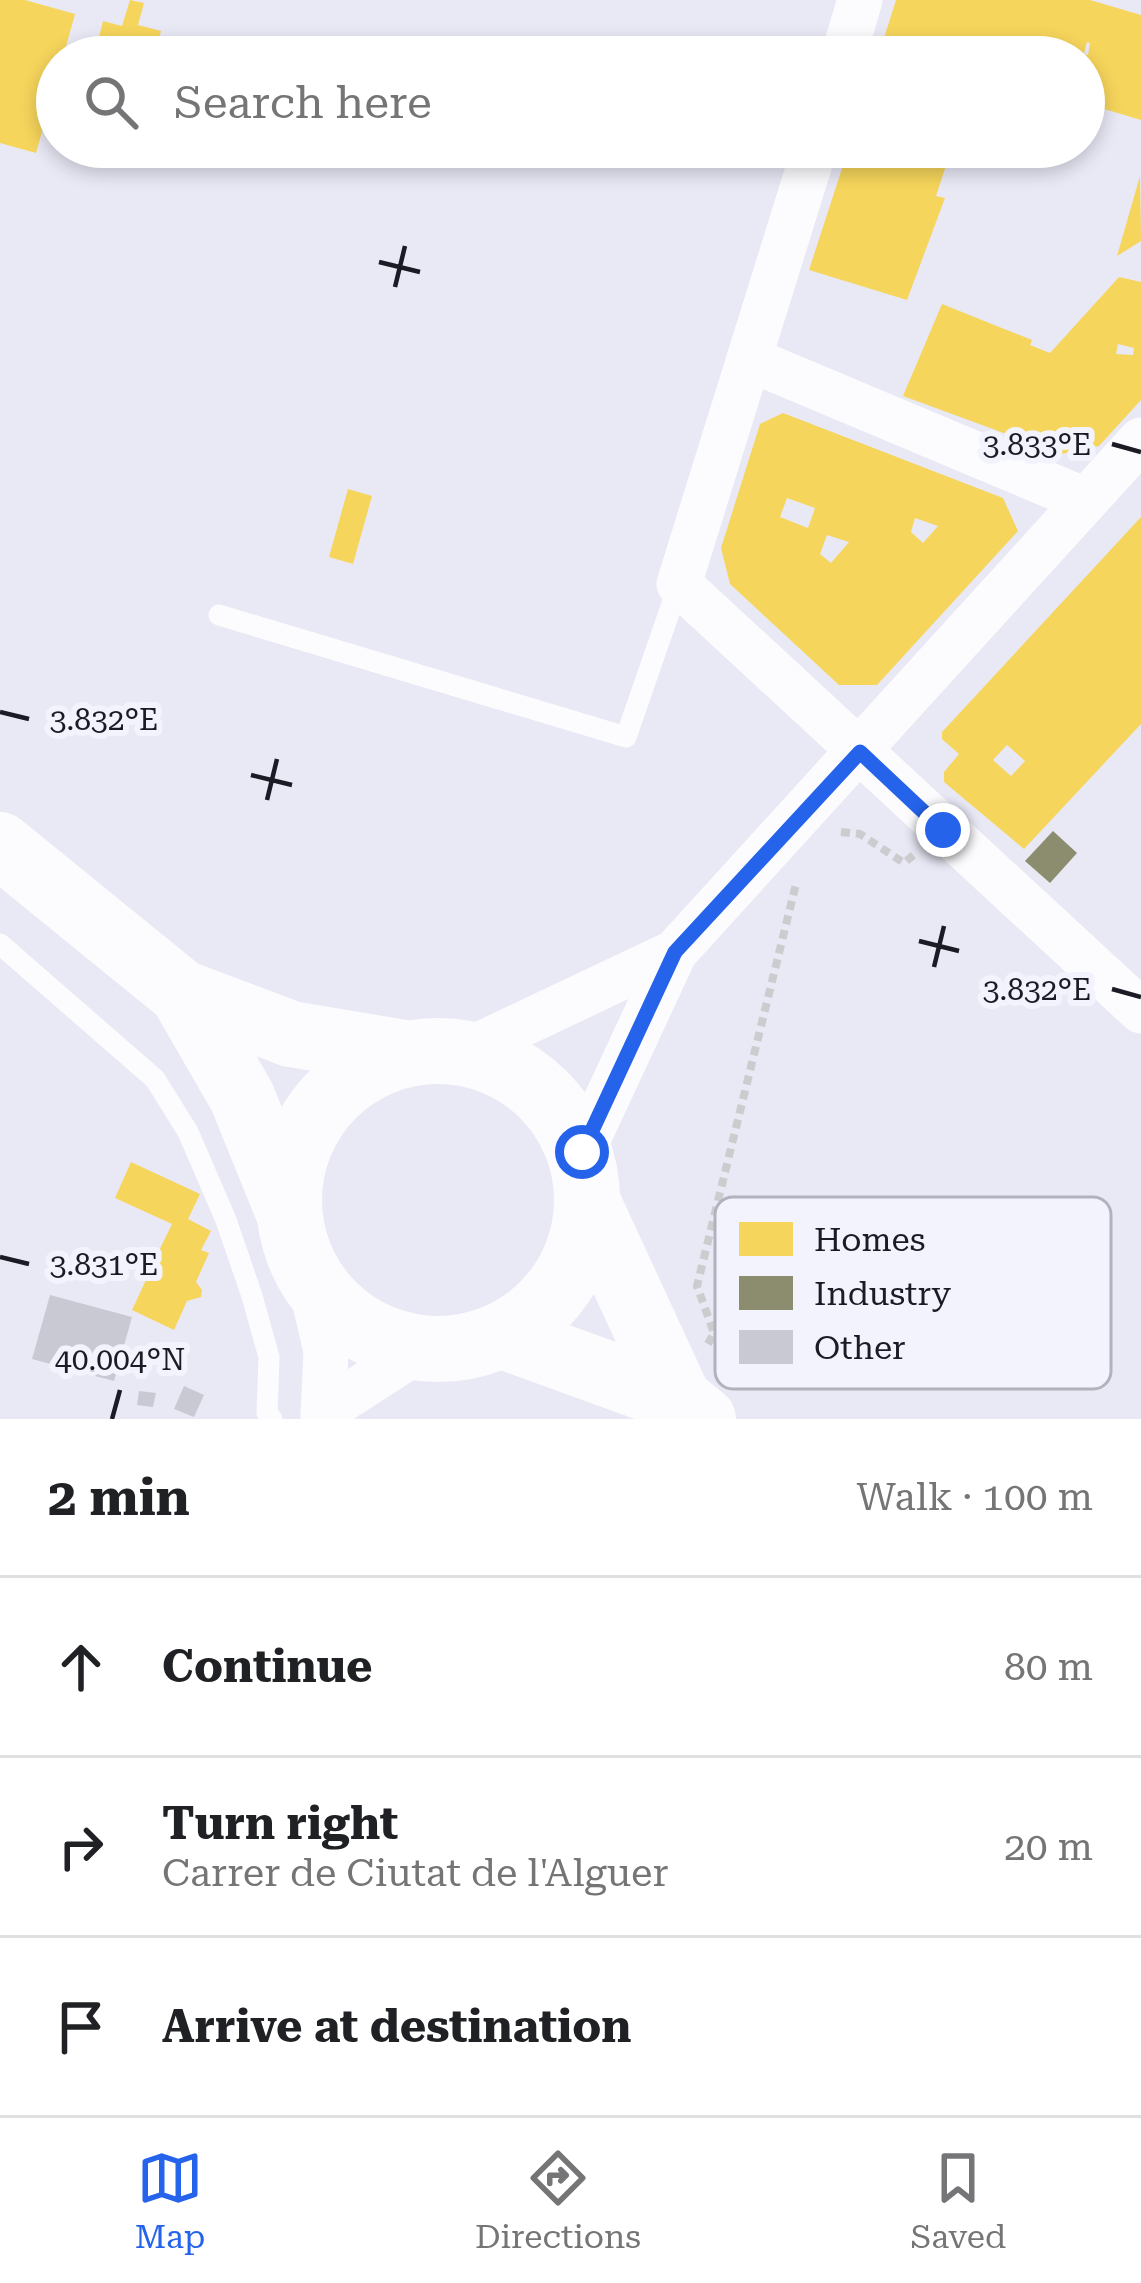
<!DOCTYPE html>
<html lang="en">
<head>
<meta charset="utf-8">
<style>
	body { margin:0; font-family:"Roboto Serif",serif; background:#f6f6f6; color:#202124 }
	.stop { position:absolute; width:36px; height:36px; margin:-27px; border:9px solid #2563eb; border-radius:50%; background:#fff }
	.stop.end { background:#2563eb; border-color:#fff; box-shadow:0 3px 12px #0008 }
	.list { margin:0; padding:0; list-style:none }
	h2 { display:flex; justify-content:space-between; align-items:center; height:156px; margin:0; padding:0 48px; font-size:51px }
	h2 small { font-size:39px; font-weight:400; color:#757577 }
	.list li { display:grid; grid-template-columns:78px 1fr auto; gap:36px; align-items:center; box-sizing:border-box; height:180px; padding:0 48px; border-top:3px solid #e0e0e0 }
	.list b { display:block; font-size:45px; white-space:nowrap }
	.list p { margin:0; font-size:39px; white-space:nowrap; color:#757577 }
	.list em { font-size:39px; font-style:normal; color:#757577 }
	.icon { flex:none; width:66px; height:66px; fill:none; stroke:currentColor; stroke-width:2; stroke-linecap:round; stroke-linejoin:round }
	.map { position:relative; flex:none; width:1141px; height:1419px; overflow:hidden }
	.search { position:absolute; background:#fff; box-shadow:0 6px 18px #0003; left:36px; right:36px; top:36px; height:132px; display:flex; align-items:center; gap:30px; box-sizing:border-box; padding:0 42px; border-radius:66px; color:#757577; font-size:45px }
	.sheet { height:696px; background:#fff }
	nav { display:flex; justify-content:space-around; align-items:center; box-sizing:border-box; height:168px; border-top:3px solid #e0e0e0; background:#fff; font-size:33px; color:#757577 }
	nav a { display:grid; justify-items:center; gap:6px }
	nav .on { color:#2563eb }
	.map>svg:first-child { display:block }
	.homes { fill:#f6d55c; fill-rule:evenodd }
	.industry { fill:#8c8c6e }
	.building { fill:#c9c9d4 }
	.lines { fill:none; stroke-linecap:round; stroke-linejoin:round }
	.path { stroke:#cccccf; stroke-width:8; stroke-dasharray:9 6; stroke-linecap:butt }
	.lane { stroke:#fcfcfe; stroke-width:21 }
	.street { stroke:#fcfcfe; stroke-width:45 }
	.primary { stroke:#fcfcfe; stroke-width:66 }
	.route { stroke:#2563eb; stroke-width:15 }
	.ticks { fill:none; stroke:#1b1b25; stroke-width:4.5 }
	.key { fill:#f3f3fe; stroke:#b2b2bd; stroke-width:3 }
	.key-label { font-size:33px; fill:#1b1b25 }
	.ticks-label { font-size:30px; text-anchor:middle; fill:#1b1b25; stroke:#f3f3fe; stroke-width:12; stroke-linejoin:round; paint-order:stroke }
</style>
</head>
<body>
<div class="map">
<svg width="1141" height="1419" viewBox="0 0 1141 1419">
	<rect width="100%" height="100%" fill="#e9e9f6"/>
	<g class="homes">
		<polygon points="0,0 25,0 75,14 63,57 57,57 57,79 36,153 0,143"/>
		<polygon points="130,0 144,3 138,25 161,31 154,57 94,57 103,21 122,26"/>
		<polygon points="896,0 1090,0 1141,15 1141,120 1084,103 1084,54 1088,55 1090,43 1087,42 1083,57 878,57"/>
		<polygon points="70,147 131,147 125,168 69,154"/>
		<polygon points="849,147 952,147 936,196 945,198 907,300 809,270"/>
		<polygon points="1140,176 1141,241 1117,256"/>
		<path d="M 1119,277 L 1141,282 L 1141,400 L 1099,446 L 1061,454 L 903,396 L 942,304 L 1032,340 L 1030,345 L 1050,353 ZM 1118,344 L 1134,348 L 1133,355 L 1116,354 Z"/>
		<path d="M 783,413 L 1003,498 L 1018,531 L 877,685 L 839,685 L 730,584 L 721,548 L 760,424 ZM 787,498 L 815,508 L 808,528 L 780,517 ZM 915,518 L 938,526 L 923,543 L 911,532 ZM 827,535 L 849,542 L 831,563 L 820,554 Z"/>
		<polygon points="348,489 372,496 353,564 329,557"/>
		<path d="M 1141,517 L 1141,724 L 1024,849 L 944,782 L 944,772 L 959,754 L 942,739 L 942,732 ZM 1007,745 L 1025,761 L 1011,776 L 993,760 Z"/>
		<polygon points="131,1162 200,1194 188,1219 211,1231 201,1250 209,1253 196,1282 202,1290 201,1297 187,1301 174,1330 132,1310 146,1280 137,1276 144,1259 153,1263 172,1224 115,1198"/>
	</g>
	<polygon class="industry" points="1053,831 1077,853 1050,883 1025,861"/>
	<g class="building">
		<polygon points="50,1295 132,1317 114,1381 32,1359"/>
		<polygon points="184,1386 204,1395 194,1417 174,1409"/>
		<polygon points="139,1391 156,1393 153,1407 137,1405"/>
	</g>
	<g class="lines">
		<g class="path">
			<polyline points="841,832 860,834 904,863 916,853"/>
			<polyline points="708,1344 714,1333 697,1286 796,884"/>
		</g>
		<g class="lane">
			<polyline points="219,615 626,737 679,584"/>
			<polyline points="0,944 155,1079 188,1132 226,1220 252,1296 269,1357 267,1413 272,1419"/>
		</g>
		<g class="street">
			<polyline points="843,57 860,0"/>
			<polyline points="815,147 679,584 1141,1011"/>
			<polyline points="749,359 1085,500"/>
			<polyline points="466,1051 675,952"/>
			<polyline points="582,1152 675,952 1141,440"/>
			<polyline points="309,1278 326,1351 323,1419"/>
			<polyline points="323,1412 419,1350"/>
		</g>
		<g class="primary">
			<polyline points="0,845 182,993 291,1034 404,1053"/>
			<polyline points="182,993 242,1097 289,1213"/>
			<circle cx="438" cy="1200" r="149"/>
			<polyline points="589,1205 679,1400"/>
			<polyline points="503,1336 679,1400 703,1419"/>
		</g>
	</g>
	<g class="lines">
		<polyline class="route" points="582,1152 675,952 860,752 943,830"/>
	</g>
	<path class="ticks" d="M 379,262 L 420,272M 395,287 L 405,246M 1112,444 L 1141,452M 0,712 L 29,719M 251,775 L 292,785M 267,800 L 277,759M 919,941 L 959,951M 934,967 L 944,926M 1112,989 L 1141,997M 0,1257 L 29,1264M 112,1419 L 120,1390"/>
	<rect x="715" y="1197" width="396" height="192" rx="18" class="key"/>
	<rect x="739" y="1222" width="54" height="34" fill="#f6d55c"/>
	<rect x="739" y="1276" width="54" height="34" fill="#8c8c6e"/>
	<rect x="739" y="1330" width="54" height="34" fill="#c9c9d4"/>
	<g class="key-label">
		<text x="814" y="1251">Homes</text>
		<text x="814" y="1305">Industry</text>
		<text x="814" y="1359">Other</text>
	</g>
	<g class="ticks-label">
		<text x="1037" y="455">3.833°E</text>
		<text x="104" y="730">3.832°E</text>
		<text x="1037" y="1000">3.832°E</text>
		<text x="104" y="1275">3.831°E</text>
		<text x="120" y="1370">40.004°N</text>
	</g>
</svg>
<div class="stop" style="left:582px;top:1152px"></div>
<div class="stop end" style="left:943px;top:830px"></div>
<div class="search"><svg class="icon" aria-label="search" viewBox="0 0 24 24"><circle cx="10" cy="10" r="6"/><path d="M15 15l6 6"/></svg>Search here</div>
</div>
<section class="sheet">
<h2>2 min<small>Walk · 100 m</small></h2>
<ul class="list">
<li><svg class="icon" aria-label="ahead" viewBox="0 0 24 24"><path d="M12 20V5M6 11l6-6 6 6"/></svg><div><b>Continue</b></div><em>80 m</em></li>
<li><svg class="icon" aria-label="right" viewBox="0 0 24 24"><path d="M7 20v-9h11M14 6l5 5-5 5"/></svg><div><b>Turn right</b><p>Carrer de Ciutat de l'Alguer</p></div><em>20 m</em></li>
<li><svg class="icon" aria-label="arrive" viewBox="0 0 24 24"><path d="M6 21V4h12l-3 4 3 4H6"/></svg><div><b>Arrive at destination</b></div></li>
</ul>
</section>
<nav>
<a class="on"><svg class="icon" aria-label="map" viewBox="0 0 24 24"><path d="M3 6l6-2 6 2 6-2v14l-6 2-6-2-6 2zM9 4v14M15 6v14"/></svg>Map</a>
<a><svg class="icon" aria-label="directions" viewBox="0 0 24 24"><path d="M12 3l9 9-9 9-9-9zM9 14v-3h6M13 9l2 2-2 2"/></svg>Directions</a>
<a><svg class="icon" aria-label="saved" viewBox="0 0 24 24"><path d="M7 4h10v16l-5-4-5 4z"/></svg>Saved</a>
</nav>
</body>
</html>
